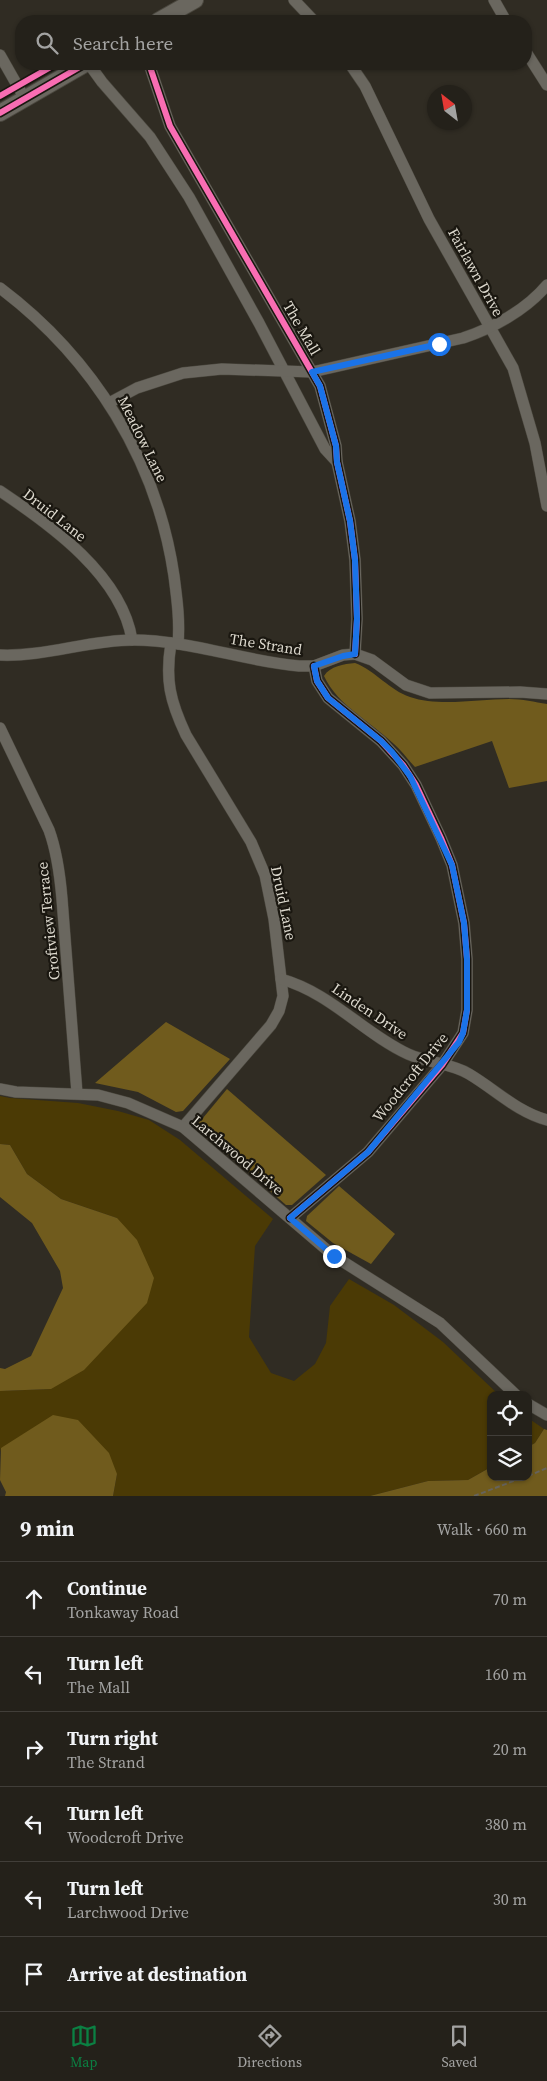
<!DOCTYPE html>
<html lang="en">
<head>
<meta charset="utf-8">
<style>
	body { margin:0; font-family:"Source Serif 4",serif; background:#302e27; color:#f1f3f6 }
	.controls { position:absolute; right:15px; bottom:15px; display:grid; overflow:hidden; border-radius:10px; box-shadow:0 1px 4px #0004 }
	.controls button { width:45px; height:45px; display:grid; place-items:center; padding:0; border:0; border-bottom:1px solid #413e39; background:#24211a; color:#f1f3f6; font:25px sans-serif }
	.compass { position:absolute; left:427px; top:85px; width:45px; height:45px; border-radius:50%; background:#24211a; box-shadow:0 1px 4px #0004; rotate:329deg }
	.stop { position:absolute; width:15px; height:15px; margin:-11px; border:4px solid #1a73e8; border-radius:50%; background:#fff }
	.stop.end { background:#1a73e8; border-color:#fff; box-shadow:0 1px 5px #0008 }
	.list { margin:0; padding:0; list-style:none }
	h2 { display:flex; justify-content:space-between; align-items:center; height:65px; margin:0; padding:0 20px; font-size:21px }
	h2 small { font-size:16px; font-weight:400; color:#a3a3a2 }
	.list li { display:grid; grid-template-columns:32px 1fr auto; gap:15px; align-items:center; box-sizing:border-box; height:75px; padding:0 20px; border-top:1px solid #413e39 }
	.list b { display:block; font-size:19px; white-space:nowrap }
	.list p { margin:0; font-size:16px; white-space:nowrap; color:#a3a3a2 }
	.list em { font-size:16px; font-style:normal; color:#a3a3a2 }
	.icon { flex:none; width:28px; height:28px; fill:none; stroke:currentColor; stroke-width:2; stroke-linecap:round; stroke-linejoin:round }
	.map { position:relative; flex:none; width:547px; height:1496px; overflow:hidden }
	.search { position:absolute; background:#24211a; box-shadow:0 1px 4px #0004; left:15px; right:15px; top:15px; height:55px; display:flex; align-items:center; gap:12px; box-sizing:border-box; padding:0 18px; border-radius:20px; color:#a3a3a2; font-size:19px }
	.sheet { height:515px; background:#24211a }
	nav { display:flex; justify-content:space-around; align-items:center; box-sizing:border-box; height:70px; border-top:1px solid #413e39; background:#24211a; font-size:14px; color:#a3a3a2 }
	nav a { display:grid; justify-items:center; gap:2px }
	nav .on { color:#0b8043 }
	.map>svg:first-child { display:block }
	.green { fill:#4b3a05 }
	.forest { fill:#705b1d }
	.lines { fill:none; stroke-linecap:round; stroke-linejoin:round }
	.minor-casing { stroke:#4b483f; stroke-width:12 }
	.secondary-casing { stroke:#4b483f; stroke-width:18 }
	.path { stroke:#66635c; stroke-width:2; stroke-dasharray:5 2.5; stroke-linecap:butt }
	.minor { stroke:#6a675f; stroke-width:11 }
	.secondary { stroke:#6a675f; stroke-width:16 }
	.cycleway-casing { stroke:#1a1710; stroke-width:9 }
	.cycleway { stroke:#f96db3; stroke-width:6 }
	.route { stroke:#1a73e8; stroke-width:6 }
	.labels { text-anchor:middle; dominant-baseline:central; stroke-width:4.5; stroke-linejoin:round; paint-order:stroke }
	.street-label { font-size:15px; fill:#dcd8cd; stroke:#1a1710 }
</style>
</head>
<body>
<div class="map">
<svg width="547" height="1496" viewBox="0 0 547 1496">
	<rect width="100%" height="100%" fill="#302c23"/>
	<g class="green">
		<polygon points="0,1096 10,1098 78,1103 118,1111 149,1120 180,1140 273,1219 255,1246 249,1337 271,1373 294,1381 315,1364 326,1343 330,1306 349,1279 394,1305 443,1342 499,1395 491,1395 491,1467 468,1480 428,1481 370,1496 113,1496 117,1474 1,1448 0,1452 0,1391 51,1389 117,1218 61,1199 27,1174 10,1145 0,1144"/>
		<polygon points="528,1418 544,1429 535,1443 528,1447"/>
	</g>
	<g class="forest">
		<path d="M 355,663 C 376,671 389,690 410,697 C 439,707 479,699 509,699 C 522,699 535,702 547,704 L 547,781 L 509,788 L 492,741 L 415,767 C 408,760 402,751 394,744 C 371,722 338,706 324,676 C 330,666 344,664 355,663 Z"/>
		<polygon points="166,1022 230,1059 183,1111 176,1112 138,1092 95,1083"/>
		<polygon points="227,1089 326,1175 292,1205 286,1205 199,1129 198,1124"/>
		<polygon points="0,1144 10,1145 27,1174 61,1199 117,1218 137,1240 154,1278 147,1303 84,1370 51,1389 0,1391 0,1368 5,1369 31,1356 63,1288 60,1271 32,1223 0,1197"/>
		<polygon points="339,1186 395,1234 371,1264 333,1243 306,1221 307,1216"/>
		<polygon points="53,1415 78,1420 109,1453 117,1474 113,1496 5,1496 6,1492 0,1480 1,1448"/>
		<polygon points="544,1429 547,1430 547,1496 370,1496 428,1481 468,1480 491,1467 491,1477 528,1477 528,1447 535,1443"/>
	</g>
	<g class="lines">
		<defs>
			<g id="minor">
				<polyline points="294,0 314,21"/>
				<polyline points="494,0 506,21"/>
				<polyline points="526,52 547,85"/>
				<polyline points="0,55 25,99"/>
				<polyline points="89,64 102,82 150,137 189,197 259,323 325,449 337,462"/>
				<polyline points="149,64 170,126 320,386 336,446 337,462 350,521 355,560 357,619 355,654"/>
				<polyline points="350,64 365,86 429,219 513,368 535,443 547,506"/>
				<path d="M 0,288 C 93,358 157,460 174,576 C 177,599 180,621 178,644"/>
				<path d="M 109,403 L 137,388 L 183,373 L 222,369 L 312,372 L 463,338 C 493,328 526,310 547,285"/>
				<path d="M 0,491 C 51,525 122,576 132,640"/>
				<path d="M 171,643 C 165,680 170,701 186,735 L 251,842 L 265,875 L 274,919 L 283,996 L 279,1011 L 271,1025 L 183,1127"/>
				<path d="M 0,655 C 45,657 88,640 133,640 C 189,640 243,661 299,666 L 314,666 L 343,655 L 355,654 L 372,660 L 406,685 L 430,693 L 520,692 L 547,694"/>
				<path d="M 0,728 L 49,830 C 57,852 60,875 62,899 L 77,1093"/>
				<path d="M 281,979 C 331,993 363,1033 408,1054 C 428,1063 451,1063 469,1074 C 496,1090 517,1112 547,1120"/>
				<polyline points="0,1089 16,1092 98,1095 128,1103 183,1127 334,1256 440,1323 516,1395"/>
				<polyline points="290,1218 368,1152 442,1065 463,1033 467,1010 467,959 464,923 452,865 441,838 416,785 403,765 381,741 328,698 317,681 314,666"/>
				<polyline points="528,1404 547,1415"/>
			</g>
			<g id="secondary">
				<polyline points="158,21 195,0"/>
				<polyline points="0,113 85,64"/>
			</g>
		</defs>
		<use href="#minor" class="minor-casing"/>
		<use href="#secondary" class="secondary-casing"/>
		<g class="path">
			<polyline points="528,1476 547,1468"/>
			<polyline points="474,1496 524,1477"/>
		</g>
		<use href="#minor" class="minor"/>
		<use href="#secondary" class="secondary"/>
		<defs>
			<g id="cycleway">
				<polyline points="149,64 170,126 320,386 336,446 337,462 350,521 355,560 357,619 355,654"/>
				<polyline points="0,96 56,64"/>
				<polyline points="0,113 85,64"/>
				<polyline points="290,1218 368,1152 442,1065 463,1033 467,1010 467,959 464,923 452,865 441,838 416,785 403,765 381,741 328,698 317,681 314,666"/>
			</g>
		</defs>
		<use href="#cycleway" class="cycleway-casing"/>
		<use href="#cycleway" class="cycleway"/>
	</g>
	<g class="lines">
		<polyline class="route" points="334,1256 290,1218 368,1152 459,1042 463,1033 467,1010 467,959 464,923 452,865 410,776 392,752 381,741 328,698 317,681 314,666 343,656 355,654 357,619 355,560 350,521 337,462 336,446 320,386 312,372 439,344"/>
	</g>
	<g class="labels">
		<g class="street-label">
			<text transform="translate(476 272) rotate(61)">Fairlawn Drive</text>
			<text transform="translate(302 328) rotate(60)">The Mall</text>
			<text transform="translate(143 439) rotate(64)">Meadow Lane</text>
			<text transform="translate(55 515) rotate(38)">Druid Lane</text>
			<text transform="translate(266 644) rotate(9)">The Strand</text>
			<text transform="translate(284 903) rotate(78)">Druid Lane</text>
			<text transform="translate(48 921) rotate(-96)">Croftview Terrace</text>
			<text transform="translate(370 1011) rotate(34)">Linden Drive</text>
			<text transform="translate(410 1077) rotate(-51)">Woodcroft Drive</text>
			<text transform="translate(238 1155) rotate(40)">Larchwood Drive</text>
		</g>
	</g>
</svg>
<div class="controls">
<button><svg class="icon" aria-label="locate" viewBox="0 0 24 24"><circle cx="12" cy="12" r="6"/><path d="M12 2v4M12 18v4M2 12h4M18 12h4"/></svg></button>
<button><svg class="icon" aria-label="layers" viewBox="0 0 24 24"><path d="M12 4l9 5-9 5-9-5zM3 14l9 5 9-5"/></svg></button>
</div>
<svg class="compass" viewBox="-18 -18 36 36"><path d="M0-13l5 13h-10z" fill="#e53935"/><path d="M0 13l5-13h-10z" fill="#a3a3a2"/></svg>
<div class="stop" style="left:439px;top:344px"></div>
<div class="stop end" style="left:334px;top:1256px"></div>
<div class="search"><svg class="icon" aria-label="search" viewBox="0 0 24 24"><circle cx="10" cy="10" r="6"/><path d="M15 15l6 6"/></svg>Search here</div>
</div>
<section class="sheet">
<h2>9 min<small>Walk · 660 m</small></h2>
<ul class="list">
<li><svg class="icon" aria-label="ahead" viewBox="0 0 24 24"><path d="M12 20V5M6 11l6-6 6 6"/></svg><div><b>Continue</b><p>Tonkaway Road</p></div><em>70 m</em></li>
<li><svg class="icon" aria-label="left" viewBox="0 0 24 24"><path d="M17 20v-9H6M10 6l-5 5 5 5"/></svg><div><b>Turn left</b><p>The Mall</p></div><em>160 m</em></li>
<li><svg class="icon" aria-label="right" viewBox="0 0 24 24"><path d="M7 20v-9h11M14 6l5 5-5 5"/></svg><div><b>Turn right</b><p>The Strand</p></div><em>20 m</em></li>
<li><svg class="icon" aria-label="left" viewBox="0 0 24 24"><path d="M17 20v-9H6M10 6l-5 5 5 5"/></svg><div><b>Turn left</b><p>Woodcroft Drive</p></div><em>380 m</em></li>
<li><svg class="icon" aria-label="left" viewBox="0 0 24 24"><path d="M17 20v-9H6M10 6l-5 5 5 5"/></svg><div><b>Turn left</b><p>Larchwood Drive</p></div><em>30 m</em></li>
<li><svg class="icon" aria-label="arrive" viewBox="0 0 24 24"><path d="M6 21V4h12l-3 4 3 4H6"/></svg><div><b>Arrive at destination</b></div></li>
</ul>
</section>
<nav>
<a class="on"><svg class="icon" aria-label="map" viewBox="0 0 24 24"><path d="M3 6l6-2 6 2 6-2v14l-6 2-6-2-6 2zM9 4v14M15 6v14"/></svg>Map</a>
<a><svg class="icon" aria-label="directions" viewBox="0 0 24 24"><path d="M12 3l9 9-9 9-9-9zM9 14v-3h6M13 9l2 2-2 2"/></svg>Directions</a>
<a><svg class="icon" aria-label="saved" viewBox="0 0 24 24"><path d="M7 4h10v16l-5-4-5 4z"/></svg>Saved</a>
</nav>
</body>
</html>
